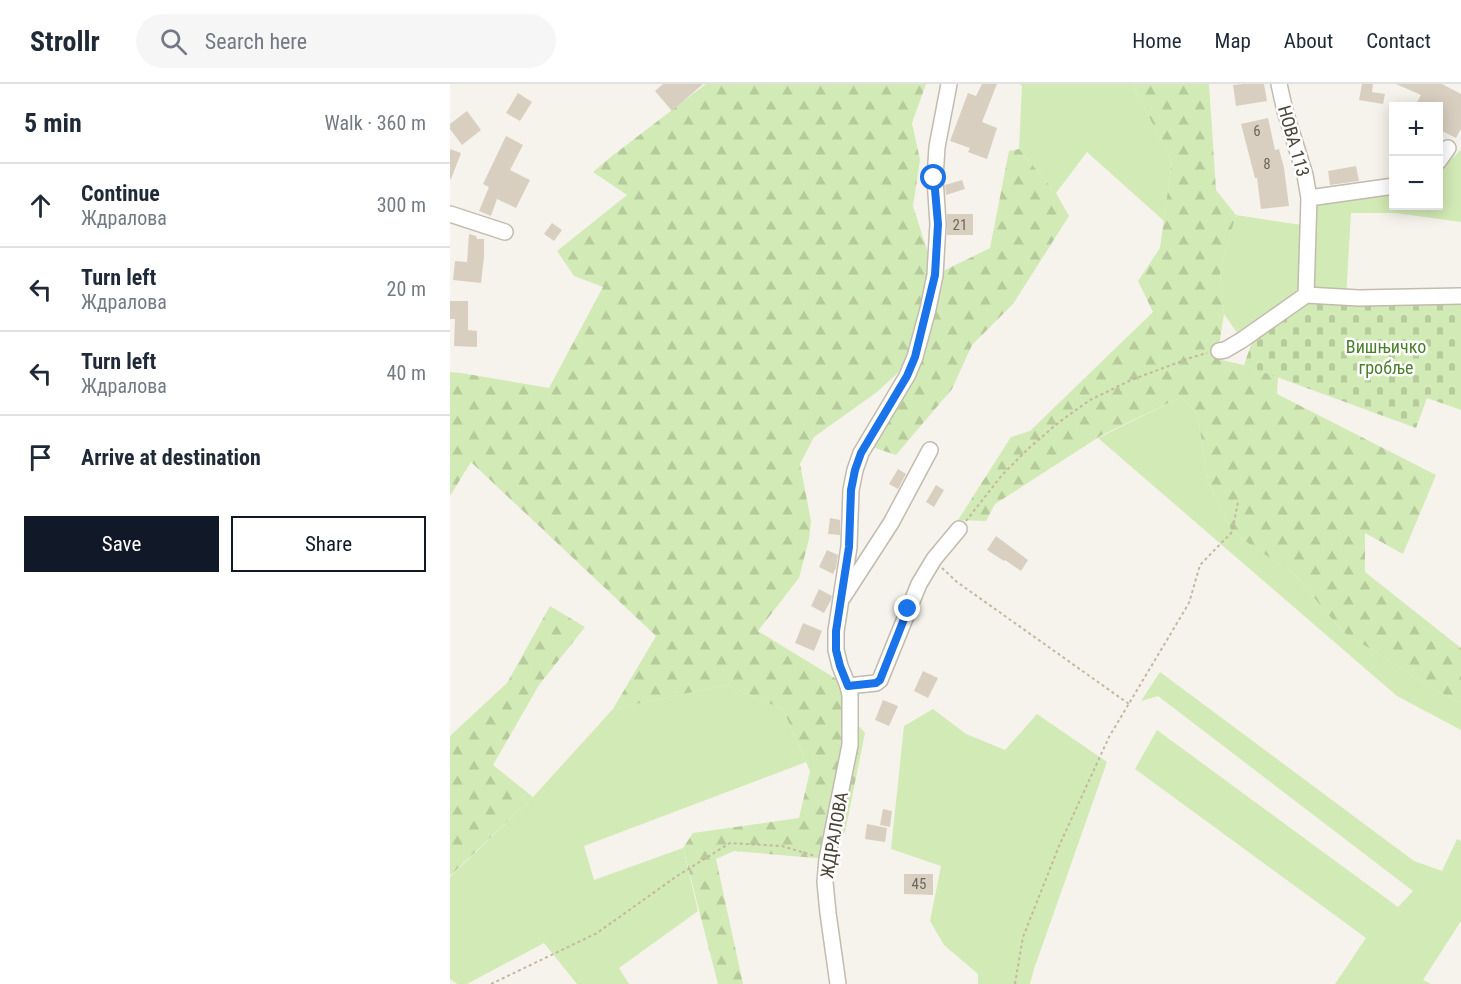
<!DOCTYPE html>
<html lang="en">
<head>
<meta charset="utf-8">
<style>
	body { margin:0; font-family:"Roboto Condensed",sans-serif; background:#f6f6f7; color:#1f2937 }
	.controls { position:absolute; right:18px; top:18px; display:grid; overflow:hidden; border-radius:0px; box-shadow:0 3px 15px #0003 }
	.controls button { width:54px; height:54px; display:grid; place-items:center; padding:0; border:0; border-bottom:2px solid #e0e1e3; background:#fff; color:#1f2937; font:30px sans-serif }
	.stop { position:absolute; width:18px; height:18px; margin:-14px; border:4px solid #1a73e8; border-radius:50%; background:#fff }
	.stop.end { background:#1a73e8; border-color:#fff; box-shadow:0 2px 6px #0008 }
	.list { margin:0; padding:0; list-style:none }
	h2 { display:flex; justify-content:space-between; align-items:center; height:78px; margin:0; padding:0 24px; font-size:26px }
	h2 small { font-size:20px; font-weight:400; color:#747a83 }
	.list li { display:grid; grid-template-columns:39px 1fr auto; gap:18px; align-items:center; box-sizing:border-box; height:84px; padding:0 24px; border-top:2px solid #e0e1e3 }
	.list b { display:block; font-size:22px; white-space:nowrap }
	.list p { margin:0; font-size:20px; white-space:nowrap; color:#747a83 }
	.list em { font-size:20px; font-style:normal; color:#747a83 }
	.actions { display:flex; gap:12px; padding:18px 24px }
	.actions a { flex:1; padding:14px 0; border:2px solid #111827; border-radius:0px; text-align:center; font-size:21px; color:#111827 }
	.actions .main { background:#111827; color:#fff }
	.icon { flex:none; width:33px; height:33px; fill:none; stroke:currentColor; stroke-width:2; stroke-linecap:round; stroke-linejoin:round }
	.map { position:relative; flex:none; width:1011px; height:900px; overflow:hidden }
	header { display:flex; align-items:center; gap:36px; box-sizing:border-box; height:84px; padding:0 30px; background:#fff; border-bottom:2px solid #e0e1e3 }
	header strong { font-size:28px }
	nav { display:flex; gap:33px; margin-inline-start:auto; font-size:21px }
	.search { width:420px; height:54px; background:#f6f6f7; display:flex; align-items:center; gap:15px; box-sizing:border-box; padding:0 21px; border-radius:33px; color:#747a83; font-size:22px }
	main { display:flex }
	aside { flex:1; background:#fff }
	.map>svg:first-child { display:block }
	.green { fill:#d2eab5 }
	.forest { fill:url(#forest-firs) }
	.cemetery { fill:url(#cemetery-stones) }
	.building { fill:#d8cfc1 }
	.lines { fill:none; stroke-linecap:round; stroke-linejoin:round }
	.minor-casing { stroke:#c2bbae; stroke-width:18 }
	.path { stroke:#c4b79f; stroke-width:2; stroke-dasharray:3 3; stroke-linecap:butt }
	.minor { stroke:#fff; stroke-width:15 }
	.route { stroke:#1a73e8; stroke-width:8 }
	.labels { text-anchor:middle; dominant-baseline:central; stroke-width:5; stroke-linejoin:round; paint-order:stroke }
	.number-label { font-size:15px; fill:#6e675b }
	.street-label { font-size:18px; fill:#4b4439; stroke:#fff }
	.park-label { font-size:18px; fill:#4a7f2a; stroke:#fff }
</style>
</head>
<body>
<header>
<strong>Strollr</strong>
<div class="search"><svg class="icon" aria-label="search" viewBox="0 0 24 24"><circle cx="10" cy="10" r="6"/><path d="M15 15l6 6"/></svg>Search here</div>
<nav><a>Home</a><a>Map</a><a>About</a><a>Contact</a></nav>
</header>
<main>
<aside>
<h2>5 min<small>Walk · 360 m</small></h2>
<ul class="list">
<li><svg class="icon" aria-label="ahead" viewBox="0 0 24 24"><path d="M12 20V5M6 11l6-6 6 6"/></svg><div><b>Continue</b><p>Ждралова</p></div><em>300 m</em></li>
<li><svg class="icon" aria-label="left" viewBox="0 0 24 24"><path d="M17 20v-9H6M10 6l-5 5 5 5"/></svg><div><b>Turn left</b><p>Ждралова</p></div><em>20 m</em></li>
<li><svg class="icon" aria-label="left" viewBox="0 0 24 24"><path d="M17 20v-9H6M10 6l-5 5 5 5"/></svg><div><b>Turn left</b><p>Ждралова</p></div><em>40 m</em></li>
<li><svg class="icon" aria-label="arrive" viewBox="0 0 24 24"><path d="M6 21V4h12l-3 4 3 4H6"/></svg><div><b>Arrive at destination</b></div></li>
</ul>
<div class="actions"><a class="main">Save</a><a>Share</a></div>
</aside>
<div class="map">
<svg width="1011" height="900" viewBox="0 0 1011 900">
	<defs>
		<pattern id="forest-firs" width="22" height="20" patternUnits="userSpaceOnUse" patternTransform="scale(1.5)"><rect width="22" height="20" fill="#d2eab5"/><path d="M5 1l3.5 6h-7zM16 11l3.5 6h-7z" fill="#b6ca9c"/></pattern>
		<pattern id="cemetery-stones" width="16" height="16" patternUnits="userSpaceOnUse" patternTransform="scale(1.5)"><rect width="16" height="16" fill="#d2eab5"/><path d="M2 7V4a2 2 0 0 1 4 0v3zM10 15v-3a2 2 0 0 1 4 0v3z" fill="#b6ca9c"/></pattern>
	</defs>
	<rect width="100%" height="100%" fill="#f6f3ec"/>
	<g class="green">
		<polygon points="570,0 685,0 684,4 722,77 714,137 637,68 606,109 569,65 572,2"/>
		<polygon points="1011,65 1011,138 945,129 901,129 896,214 792,256 774,230 770,186 786,131 858,142 865,121 943,103 944,122 988,122 989,85 1006,71"/>
		<polygon points="731,313 748,331 757,396 782,448 845,491 893,548 991,609 1011,618 1011,646 947,612 648,354"/>
		<polygon points="710,588 964,777 992,787 1007,755 1011,757 1011,837 973,896 981,900 885,900 916,854 685,685 707,646 948,823 963,807 708,612 691,617"/>
		<polygon points="276,601 333,625 356,678 134,762 144,796 233,764 248,827 169,884 179,900 127,900 94,859 17,900 7,900 0,895 0,793 83,713 163,625"/>
		<polygon points="483,625 516,650 555,666 587,630 657,678 584,885 580,900 528,900 528,890 494,861 480,837 491,782 441,765 454,642"/>
	</g>
	<g class="forest">
		<polygon points="256,0 476,0 462,39 470,76 463,122 485,191 540,164 559,67 569,65 606,109 619,132 563,220 522,261 502,305 446,371 416,361 463,275 427,308 364,353 350,380 361,437 359,455 349,494 308,547 398,602 400,632 415,649 395,748 377,775 284,767 266,775 293,900 268,900 233,764 243,749 349,734 360,687 333,625 276,601 163,625 206,552 21,378 0,412 0,288 11,289 99,304 153,203 124,192 107,167 177,111 143,88 162,72"/>
		<polygon points="685,0 759,0 766,106 786,131 770,186 774,230 767,275 794,281 828,293 827,310 986,391 953,470 915,449 915,488 1011,564 1011,618 991,609 893,548 845,491 782,448 757,396 748,331 731,313 652,351 545,420 536,437 508,436 561,353 580,347 703,228 688,197 710,164 722,77 684,4"/>
		<polygon points="100,522 135,543 89,601 43,681 83,713 0,792 0,652 57,599"/>
	</g>
	<polygon class="cemetery" points="851,214 1011,215 1011,326 977,314 966,344 794,281 804,252"/>
	<g class="building">
		<polygon points="213,0 253,0 222,27 205,7"/>
		<polygon points="532,0 547,0 532,38 547,44 537,75 518,68 520,64 500,57 518,9 526,12"/>
		<polygon points="793,0 814,0 817,17 786,22 783,1"/>
		<polygon points="912,0 923,0 922,8 935,10 933,20 909,16"/>
		<polygon points="946,0 992,0 1011,10 1011,45 1006,54 988,45 988,22 965,22 971,11"/>
		<polygon points="68,9 82,18 70,37 56,29"/>
		<polygon points="17,27 31,46 12,61 0,45 0,40"/>
		<polygon points="818,34 825,66 829,65 834,84 839,122 811,125 807,94 805,94 791,40"/>
		<polygon points="56,52 73,61 60,86 80,96 66,124 47,115 41,132 29,127 39,103 33,100"/>
		<polygon points="0,65 11,69 1,95 0,95"/>
		<polygon points="906,82 909,97 880,101 878,87"/>
		<polygon points="512,96 515,105 496,111 495,101"/>
		<rect x="497" y="130" width="26" height="21"/>
		<polygon points="102,139 112,146 104,157 94,150"/>
		<polygon points="19,150 26,152 27,155 34,155 34,173 31,199 3,196 5,177 17,178"/>
		<polygon points="0,217 18,217 18,246 27,247 27,263 4,262 5,235 0,235"/>
		<polygon points="448,385 456,390 448,405 439,400"/>
		<polygon points="486,401 494,406 484,423 476,418"/>
		<polygon points="380,434 390,436 390,451 378,450"/>
		<polygon points="546,452 578,476 571,487 555,476 554,477 537,466"/>
		<polygon points="377,466 388,471 386,484 383,490 369,483"/>
		<polygon points="369,505 382,512 381,516 374,529 361,522"/>
		<polygon points="353,539 372,547 364,567 345,559"/>
		<polygon points="473,587 488,594 478,614 464,607"/>
		<polygon points="433,616 448,622 439,642 425,636"/>
		<polygon points="433,725 442,727 440,743 430,741"/>
		<polygon points="417,740 437,744 435,758 415,755"/>
		<polygon points="454,790 483,790 483,811 454,810"/>
	</g>
	<g class="lines">
		<defs>
			<g id="minor">
				<polyline points="829,0 835,27 855,91 859,114 856,211"/>
				<polyline points="988,78 998,64"/>
				<polyline points="859,114 944,102"/>
				<polyline points="0,130 55,148"/>
				<polyline points="769,267 775,266 792,256 856,211 909,214 1011,212"/>
				<polyline points="393,513 441,439 480,366"/>
				<polyline points="398,602 426,599 430,596 469,500 484,475 509,445"/>
				<polyline points="388,900 378,829 375,798 377,775 400,661 400,611 398,602 390,582 386,566 386,547 399,463 401,406 405,386 411,369 457,292 465,273 478,225 485,191 488,140 485,94 487,63 499,0"/>
			</g>
		</defs>
		<use href="#minor" class="minor-casing"/>
		<g class="path">
			<polyline points="516,437 552,391 579,364 608,339 640,316 681,296 740,274 757,269"/>
			<polyline points="492,484 507,498 679,620"/>
			<polyline points="41,900 147,849 227,792 280,759 332,762 365,772"/>
			<polyline points="565,900 573,853 609,762 659,653 739,519 750,481 782,448 788,418"/>
		</g>
		<use href="#minor" class="minor"/>
	</g>
	<g class="lines">
		<polyline class="route" points="458,525 430,596 426,599 398,602 390,582 386,566 386,547 399,463 401,406 405,386 411,369 457,292 465,273 485,191 488,140 484,94"/>
	</g>
	<g class="labels">
		<g class="number-label">
			<text x="807" y="47">6</text>
			<text x="817" y="80">8</text>
			<text x="510" y="141">21</text>
			<text x="469" y="800">45</text>
		</g>
		<g class="street-label">
			<text transform="translate(844 57) rotate(74)">НОВА 113</text>
			<text transform="translate(384 751) rotate(-80)">ЖДРАЛОВА</text>
		</g>
		<g class="park-label">
			<text x="936" y="262">Вишњичко<tspan x="936" dy="21">гробље</tspan></text>
		</g>
	</g>
</svg>
<div class="controls">
<button>+</button>
<button>−</button>
</div>
<div class="stop" style="left:484px;top:94px"></div>
<div class="stop end" style="left:458px;top:525px"></div>
</div>
</main>
</body>
</html>
